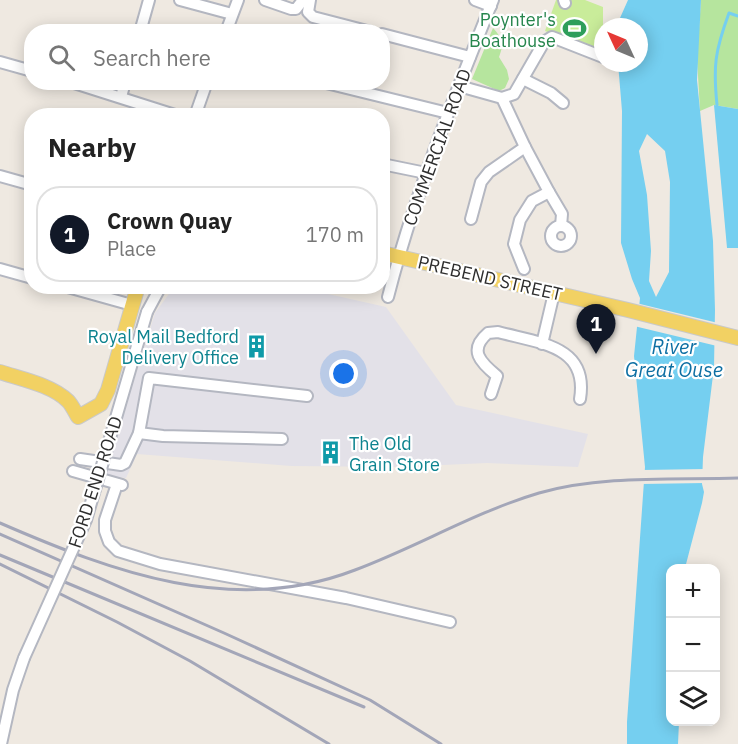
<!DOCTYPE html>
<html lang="en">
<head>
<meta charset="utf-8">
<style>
	body { margin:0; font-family:"IBM Plex Sans",sans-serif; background:#f2f2f2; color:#222 }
	.controls { position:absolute; right:18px; bottom:18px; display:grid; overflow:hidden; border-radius:12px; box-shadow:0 3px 15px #0003 }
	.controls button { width:54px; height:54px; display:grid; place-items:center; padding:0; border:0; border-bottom:2px solid #e0e0e0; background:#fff; color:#222; font:30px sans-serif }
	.compass { position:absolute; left:594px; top:18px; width:54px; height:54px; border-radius:50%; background:#fff; box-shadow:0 3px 15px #0003; rotate:314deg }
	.you { position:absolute; left:344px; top:374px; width:21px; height:21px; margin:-15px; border:4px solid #fff; border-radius:50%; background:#1a73e8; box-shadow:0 0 0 9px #1a73e833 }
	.badge { display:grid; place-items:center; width:39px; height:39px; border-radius:50%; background:#111827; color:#fff; font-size:20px; font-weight:700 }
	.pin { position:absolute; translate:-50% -50px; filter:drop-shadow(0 2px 3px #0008) }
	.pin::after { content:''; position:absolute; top:32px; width:21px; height:18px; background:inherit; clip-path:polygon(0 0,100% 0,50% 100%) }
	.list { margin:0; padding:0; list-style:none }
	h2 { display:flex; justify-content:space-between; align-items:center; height:78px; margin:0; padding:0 24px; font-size:26px }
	h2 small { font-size:20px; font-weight:400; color:#767676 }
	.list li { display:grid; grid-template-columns:39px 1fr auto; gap:18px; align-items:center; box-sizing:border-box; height:96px; margin:0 12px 12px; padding:0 12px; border:2px solid #e0e0e0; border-radius:24px }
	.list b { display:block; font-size:22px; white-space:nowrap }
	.list p { margin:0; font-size:20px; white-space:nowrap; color:#767676 }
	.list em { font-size:20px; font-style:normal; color:#767676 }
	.icon { flex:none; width:33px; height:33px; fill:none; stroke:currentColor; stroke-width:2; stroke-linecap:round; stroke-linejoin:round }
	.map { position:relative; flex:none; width:738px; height:744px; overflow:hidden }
	.search { position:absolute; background:#fff; box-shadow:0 3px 15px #0003; left:24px; top:24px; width:366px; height:66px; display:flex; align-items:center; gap:15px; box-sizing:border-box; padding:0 21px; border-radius:24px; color:#767676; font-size:22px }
	.panel { position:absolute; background:#fff; box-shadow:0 3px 15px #0003; left:24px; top:108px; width:366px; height:186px; border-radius:24px }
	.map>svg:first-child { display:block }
	.industrial { fill:#e3e1e8 }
	.green { fill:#b6e59e }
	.pitch { fill:#c9ec9a }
	.water { fill:#75cff0; fill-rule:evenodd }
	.pier { fill:#efe9e1 }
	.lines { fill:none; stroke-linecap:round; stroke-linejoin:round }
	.stream { stroke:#75cff0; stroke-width:3 }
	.minor-casing { stroke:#b4b7c1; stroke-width:14 }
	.major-casing { stroke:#c9c9c9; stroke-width:16 }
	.minor { stroke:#fff; stroke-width:10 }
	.major { stroke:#f2d163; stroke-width:14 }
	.rail { stroke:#a3a6b8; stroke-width:3 }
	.minor-bridge-casing { stroke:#b4b7c1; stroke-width:14; stroke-linecap:butt }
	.minor-bridge { stroke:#fff; stroke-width:10 }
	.labels { text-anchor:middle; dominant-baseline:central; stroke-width:4.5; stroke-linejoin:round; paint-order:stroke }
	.leisure-label { font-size:18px; fill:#27864d; stroke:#fff; text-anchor:end }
	.street-label { font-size:18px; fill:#2e2e2e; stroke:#fff }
	.culture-label { font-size:18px; fill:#0d838f; stroke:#fff; text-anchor:end }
	.water-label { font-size:20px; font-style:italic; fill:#0d6fa3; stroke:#fff }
</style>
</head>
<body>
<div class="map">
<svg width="738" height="744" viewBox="0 0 738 744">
	<rect width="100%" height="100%" fill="#efe9e1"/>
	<polygon class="industrial" points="174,287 297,287 386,307 456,405 588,434 578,467 487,463 398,467 291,466 137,454 126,478 104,476 155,313"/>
	<g class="green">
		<polygon points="701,0 738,0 738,109 714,105 700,111 697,58"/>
		<path d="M 493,28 C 503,39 504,44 499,57 L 507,70 L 509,79 L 505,88 L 499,91 L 472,79 Z"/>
	</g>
	<polygon class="pitch" points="556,0 585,0 603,7 603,54 545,31"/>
	<g class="water">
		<path d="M 628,0 L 701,0 L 697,80 L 713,241 L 715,310 L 714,367 L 703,457 L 702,484 L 704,492 L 702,503 L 685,568 L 670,568 L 670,722 L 679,722 L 678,744 L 627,744 L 627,722 L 645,467 L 634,356 L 640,298 L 632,279 L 621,243 L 622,111 L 618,63 L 639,63 L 639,27 L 616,27 ZM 647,134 L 665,151 L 670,182 L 669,272 L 656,297 L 649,281 L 651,251 L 647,195 L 639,151 Z"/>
		<polygon points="714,105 738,109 738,248 727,248"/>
	</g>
	<g class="pier">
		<polygon points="636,303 718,323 717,346 634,326"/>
		<polygon points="705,469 705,483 641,484 642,470"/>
	</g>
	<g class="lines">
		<path class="stream" d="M 717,105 C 713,66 715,51 729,13 L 738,16"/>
		<defs>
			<g id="minor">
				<polyline points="180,0 232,14"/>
				<polyline points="265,0 291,9 296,9 303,0"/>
				<polyline points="310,0 308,12 313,17 371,32"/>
				<polyline points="475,0 491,6"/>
				<polyline points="564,0 565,3"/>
				<polyline points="140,32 149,0"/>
				<polyline points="226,32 238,0"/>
				<polyline points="382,34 470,57"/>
				<polyline points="0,62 32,71"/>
				<polyline points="523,79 551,93 563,103"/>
				<polyline points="71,82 178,116"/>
				<polyline points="322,82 448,113"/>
				<polyline points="459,86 502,98 525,147 549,192 532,201 520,220 514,244 524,269"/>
				<polyline points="121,97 125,82"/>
				<polyline points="502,98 514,94 544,42 552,37 603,57"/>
				<polyline points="195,116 207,82"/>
				<polyline points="382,164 426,173"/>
				<polyline points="0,176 32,185"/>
				<polyline points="549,192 562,214 561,226"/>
				<polyline points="471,219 481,182 489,172 525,147"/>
				<circle cx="561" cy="236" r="10"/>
				<polyline points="0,269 32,278"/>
				<polyline points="64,286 132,305"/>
				<path d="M 388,297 C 414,195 454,97 493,0"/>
				<polyline points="147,312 161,286"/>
				<polyline points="542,344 554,293"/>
				<path d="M 491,394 L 497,376 C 480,362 468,350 488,333 L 498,332 C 538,343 589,345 580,399"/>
				<polyline points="139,433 149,378 307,396"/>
				<polyline points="80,459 121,465 125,463 139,433 163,436 282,439"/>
				<polyline points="73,471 122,485"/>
				<polyline points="117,484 105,520 105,531 109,542 118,551 160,564 346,598 450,622"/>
				<polyline points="1,744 13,690 24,658"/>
			</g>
			<g id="major">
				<polyline points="382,253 628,310 738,338"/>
				<path d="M 0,372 C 21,379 52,385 68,401 C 72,405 75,412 78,417 L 101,404 L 108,390 L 138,286"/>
			</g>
		</defs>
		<use href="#minor" class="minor-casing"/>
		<use href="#major" class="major-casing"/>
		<use href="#minor" class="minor"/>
		<use href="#major" class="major"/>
		<g class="rail">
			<path d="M 0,523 C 113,572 233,617 355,570 C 417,547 475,512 539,493 C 601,475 674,480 738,478"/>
			<polyline points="0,534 224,633 370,700 441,744"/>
			<polyline points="0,555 364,707"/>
			<polyline points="0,564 117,622 190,661 329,744"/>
		</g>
		<defs>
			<polyline id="minor-bridge" points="24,658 86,520 147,312"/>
		</defs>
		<use href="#minor-bridge" class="minor-bridge-casing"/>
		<use href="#minor-bridge" class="minor-bridge"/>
	</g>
	<defs>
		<symbol id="stadium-bare" viewBox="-9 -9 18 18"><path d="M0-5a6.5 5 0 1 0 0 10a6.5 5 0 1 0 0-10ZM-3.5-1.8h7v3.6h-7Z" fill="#2e9e5b" stroke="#fff" stroke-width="2.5" paint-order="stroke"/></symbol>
		<symbol id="building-bare" viewBox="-9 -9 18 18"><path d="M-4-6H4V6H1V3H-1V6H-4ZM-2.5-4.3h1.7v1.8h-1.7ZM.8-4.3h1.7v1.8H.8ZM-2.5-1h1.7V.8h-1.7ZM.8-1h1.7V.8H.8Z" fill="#0f9aa8" stroke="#fff" stroke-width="2.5" paint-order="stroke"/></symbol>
	</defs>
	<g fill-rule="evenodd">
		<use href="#stadium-bare" x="558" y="12" width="33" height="33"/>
		<use href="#building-bare" x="240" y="330" width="33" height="33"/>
		<use href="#building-bare" x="314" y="436" width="33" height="33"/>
	</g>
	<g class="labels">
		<g class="leisure-label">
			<text x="556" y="19">Poynter's<tspan x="556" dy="21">Boathouse</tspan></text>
		</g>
		<g class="street-label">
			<text transform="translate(437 147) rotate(-70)">COMMERCIAL ROAD</text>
			<text transform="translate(490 278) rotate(13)">PREBEND STREET</text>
			<text transform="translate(95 482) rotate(-72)">FORD END ROAD</text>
		</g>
		<g class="culture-label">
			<text x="239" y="336">Royal Mail Bedford<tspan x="239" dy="21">Delivery Office</tspan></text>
			<text x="349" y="443" text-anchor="start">The Old<tspan x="349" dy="21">Grain Store</tspan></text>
		</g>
		<g class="water-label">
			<text x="674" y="346">River<tspan x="674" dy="23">Great Ouse</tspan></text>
		</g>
	</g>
</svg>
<div class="controls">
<button>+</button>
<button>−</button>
<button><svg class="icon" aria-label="layers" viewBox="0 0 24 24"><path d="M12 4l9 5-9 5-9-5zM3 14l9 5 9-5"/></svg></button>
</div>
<svg class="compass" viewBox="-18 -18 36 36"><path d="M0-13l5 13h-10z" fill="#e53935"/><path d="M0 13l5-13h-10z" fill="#767676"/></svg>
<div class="you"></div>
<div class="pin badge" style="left:596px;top:354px">1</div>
<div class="search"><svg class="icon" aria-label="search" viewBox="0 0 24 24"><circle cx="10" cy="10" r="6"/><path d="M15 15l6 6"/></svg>Search here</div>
<section class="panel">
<h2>Nearby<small></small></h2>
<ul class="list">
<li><span class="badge">1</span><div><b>Crown Quay</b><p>Place</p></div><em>170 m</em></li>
</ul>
</section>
</div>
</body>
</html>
